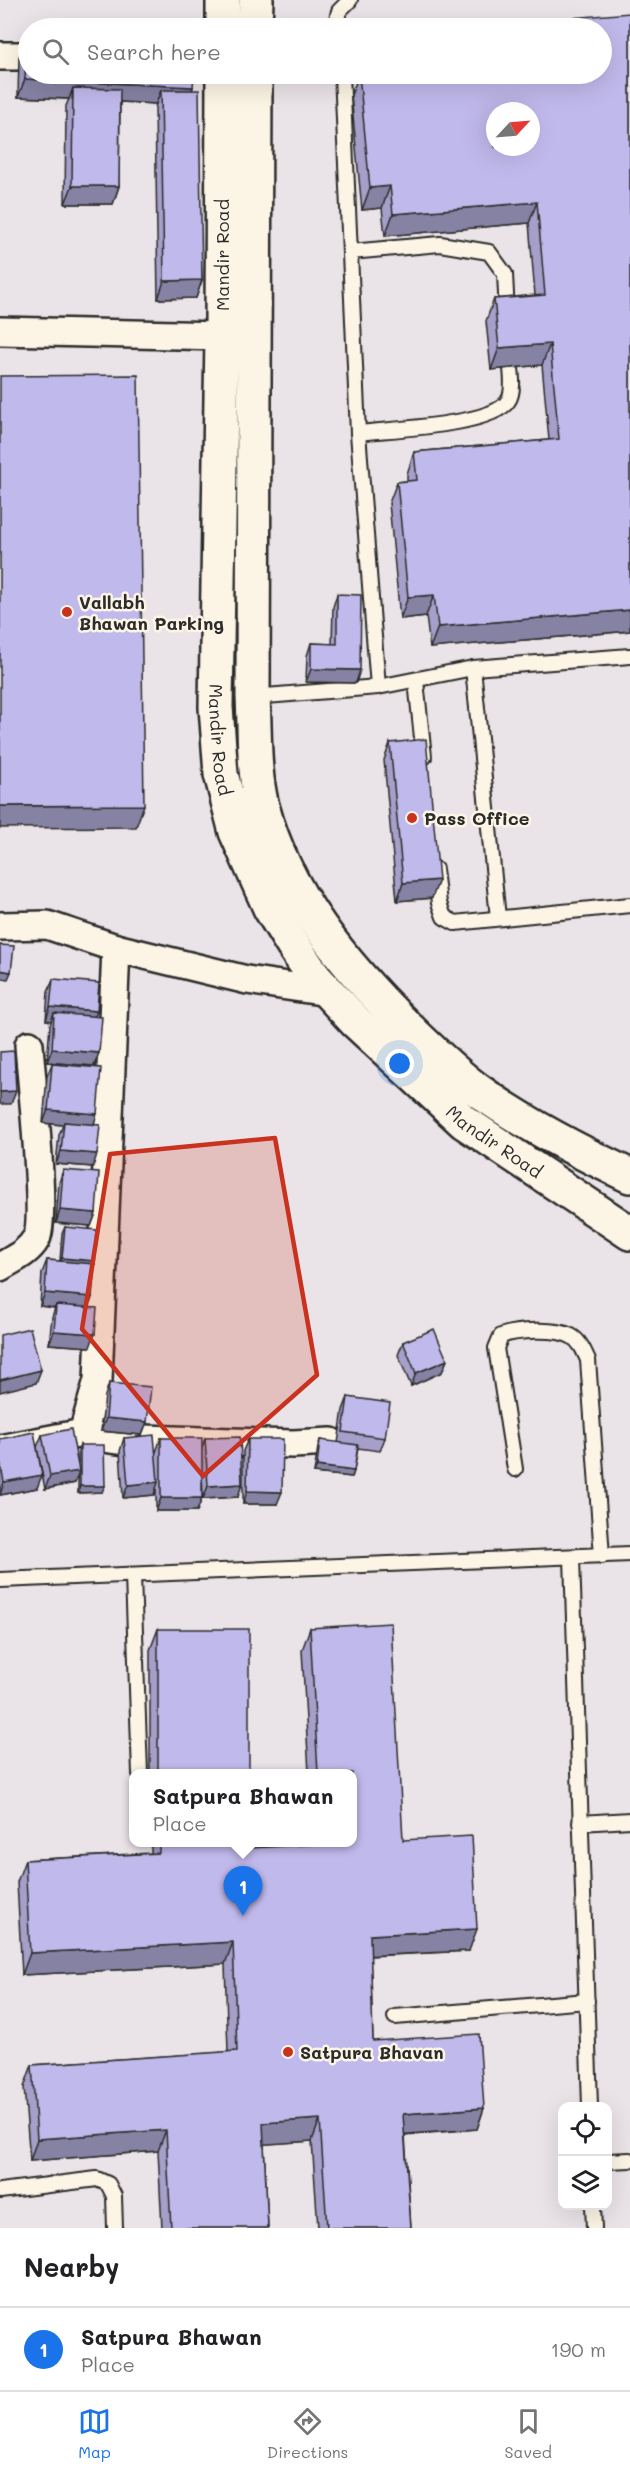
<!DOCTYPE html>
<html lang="en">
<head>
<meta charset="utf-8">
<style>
	body { margin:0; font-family:Mali,sans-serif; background:#f2f2f2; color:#202124 }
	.controls { position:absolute; right:18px; bottom:18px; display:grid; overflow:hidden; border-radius:12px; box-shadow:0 6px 24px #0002 }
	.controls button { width:54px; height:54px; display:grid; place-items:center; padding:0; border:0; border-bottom:2px solid #e0e0e0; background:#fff; color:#202124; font:30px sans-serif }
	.compass { position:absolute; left:486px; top:102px; width:54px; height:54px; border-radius:50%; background:#fff; box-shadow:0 6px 24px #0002; rotate:64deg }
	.you { position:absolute; left:400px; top:1064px; width:21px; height:21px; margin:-15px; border:4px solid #fff; border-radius:50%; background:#1a73e8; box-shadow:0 0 0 9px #1a73e833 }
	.badge { display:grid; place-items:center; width:39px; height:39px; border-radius:50%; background:#1a73e8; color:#fff; font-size:20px; font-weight:700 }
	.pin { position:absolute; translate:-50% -50px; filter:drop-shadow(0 2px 3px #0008) }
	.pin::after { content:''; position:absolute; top:32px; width:21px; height:18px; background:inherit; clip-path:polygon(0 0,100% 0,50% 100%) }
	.popup { position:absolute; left:129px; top:1769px; width:228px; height:78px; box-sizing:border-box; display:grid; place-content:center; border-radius:12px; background:#fff; filter:drop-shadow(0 2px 4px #0005); font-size:20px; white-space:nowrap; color:#757577 }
	.popup b { font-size:22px; color:#202124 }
	.popup::after { content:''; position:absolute; left:50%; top:100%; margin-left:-12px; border:12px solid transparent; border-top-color:#fff }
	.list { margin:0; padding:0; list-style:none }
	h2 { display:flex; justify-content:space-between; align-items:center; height:78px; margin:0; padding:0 24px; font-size:26px }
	h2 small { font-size:20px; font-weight:400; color:#757577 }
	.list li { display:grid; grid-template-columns:39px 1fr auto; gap:18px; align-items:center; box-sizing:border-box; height:84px; padding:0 24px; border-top:2px solid #e0e0e0 }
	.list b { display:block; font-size:22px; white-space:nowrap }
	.list p { margin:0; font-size:20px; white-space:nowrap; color:#757577 }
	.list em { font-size:20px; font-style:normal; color:#757577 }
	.icon { flex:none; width:33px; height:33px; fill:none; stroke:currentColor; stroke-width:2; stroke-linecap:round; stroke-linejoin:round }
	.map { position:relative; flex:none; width:630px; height:2228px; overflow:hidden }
	.search { position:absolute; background:#fff; box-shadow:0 6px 24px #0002; left:18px; right:18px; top:18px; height:66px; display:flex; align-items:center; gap:15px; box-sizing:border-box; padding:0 21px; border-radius:33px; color:#757577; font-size:22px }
	.sheet { height:162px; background:#fff }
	nav { display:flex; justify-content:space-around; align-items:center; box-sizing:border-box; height:84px; border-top:2px solid #e0e0e0; background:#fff; font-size:16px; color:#757577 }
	nav a { display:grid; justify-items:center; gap:3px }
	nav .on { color:#1a73e8 }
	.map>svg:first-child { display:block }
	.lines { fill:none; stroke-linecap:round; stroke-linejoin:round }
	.service-casing { stroke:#2b2b2b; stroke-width:18 }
	.minor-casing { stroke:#2b2b2b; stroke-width:32 }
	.tertiary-casing { stroke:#2b2b2b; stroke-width:38 }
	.service { stroke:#fcf5e5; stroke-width:14 }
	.minor { stroke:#fcf5e5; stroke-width:27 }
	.tertiary { stroke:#fcf5e5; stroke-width:33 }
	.wall { fill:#a59fca; stroke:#2b2b2b; stroke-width:1.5 }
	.shaded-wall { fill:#8682a4; stroke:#2b2b2b; stroke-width:1.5 }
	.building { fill:#c0b9eb; stroke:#2b2b2b; stroke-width:1.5; fill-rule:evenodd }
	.marked { fill:#c8321e; fill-opacity:0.2; stroke:#c8321e; stroke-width:4.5; stroke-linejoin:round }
	.poi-dot { fill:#c8321e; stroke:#fcf5e5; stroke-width:2 }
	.labels { text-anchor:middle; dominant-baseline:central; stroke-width:5; stroke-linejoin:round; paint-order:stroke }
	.street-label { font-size:18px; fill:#2b2b2b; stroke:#fcf5e5 }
	.poi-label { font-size:18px; font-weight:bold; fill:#2b2b2b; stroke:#fcf5e5; text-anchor:start }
</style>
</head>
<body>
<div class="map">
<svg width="630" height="2228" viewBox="0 0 630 2228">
	<rect width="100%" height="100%" fill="#eae3e7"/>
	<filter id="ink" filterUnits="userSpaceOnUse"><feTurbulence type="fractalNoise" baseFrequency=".0167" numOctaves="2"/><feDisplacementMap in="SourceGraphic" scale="12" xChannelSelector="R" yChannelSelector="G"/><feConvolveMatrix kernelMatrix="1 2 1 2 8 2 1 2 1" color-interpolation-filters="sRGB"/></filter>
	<g filter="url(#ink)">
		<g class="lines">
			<defs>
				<g id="service">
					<polyline points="335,28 339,11 350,0"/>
					<polyline points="342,74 358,433"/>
					<polyline points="350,252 440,244 489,252 505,274 507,314"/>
					<polyline points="473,668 498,918"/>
					<polyline points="416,681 424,757"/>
					<path d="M 378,687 L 358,433 C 389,429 492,426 508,401 C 516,390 510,365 509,351"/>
					<polyline points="253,697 378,687 473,668 630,656"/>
					<polyline points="435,869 439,903 444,917 455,923 630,905"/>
					<path d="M 515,1469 L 496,1348 L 501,1336 C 516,1330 556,1328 571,1336 C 580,1341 584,1351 588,1360 L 602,1556"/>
					<polyline points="572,1558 590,2106"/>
					<polyline points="133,1576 140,1774"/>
					<polyline points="0,1580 630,1554"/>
					<polyline points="580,1823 630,1820"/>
					<polyline points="395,2017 587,2001"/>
					<polyline points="608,2161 630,2160"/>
					<polyline points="0,2191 97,2179 108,2184 114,2196 115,2228"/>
					<polyline points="593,2206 594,2228"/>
				</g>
				<g id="minor">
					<polyline points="0,56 28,56"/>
					<polyline points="0,331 222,336"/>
					<polyline points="0,926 47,925 116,948 247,980 328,992"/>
					<path d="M 0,1267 C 13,1259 28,1253 36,1239 C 47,1221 31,1076 29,1045"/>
					<path d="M 83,1433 C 103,1438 123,1443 144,1439 L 293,1444 L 331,1442"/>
					<polyline points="0,1449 83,1433 98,1380 116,948"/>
				</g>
				<g id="tertiary">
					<polyline points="223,0 223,28"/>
					<polyline points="255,28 256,0"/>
					<path id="s1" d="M 223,74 L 222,336 L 216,707 L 221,774 L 236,832 L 270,908 L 292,944 L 315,978 L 356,1022 L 464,1122 L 630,1233"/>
					<path d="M 255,74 L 253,697 C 255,733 253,771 262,806 C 286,895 344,965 408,1028 C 430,1049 451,1070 476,1089 C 523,1123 577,1151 630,1176"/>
				</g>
			</defs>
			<use href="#service" class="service-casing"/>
			<use href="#minor" class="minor-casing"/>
			<use href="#tertiary" class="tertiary-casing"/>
			<use href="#service" class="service"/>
			<use href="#minor" class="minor"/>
			<use href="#tertiary" class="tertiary"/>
		</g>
		<g class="wall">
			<polygon points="630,13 630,631 430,648 426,616 400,619 389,503 397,482 407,481 407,474 414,452 549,440 542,365 491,370 486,321 494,299 535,295 529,223 385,236 382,208 362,210 351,95 359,74 602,74"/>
			<polygon points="26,39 193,87 192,90 202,280 196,298 158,299 155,108 156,104 120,102 119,186 113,204 65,204 66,106 69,99 18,97 19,57"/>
			<polygon points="337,594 356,683 306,682 307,656 311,643 332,644 333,607"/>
			<polygon points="390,743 432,898 397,901 384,760"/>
			<polygon points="53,979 97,1011 95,1016 94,1066 47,1062 50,1025 51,1021 46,1020 48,992"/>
			<polygon points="52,1064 94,1124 93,1167 56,1164 59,1135 63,1125 43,1123 47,1076"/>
			<polygon points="63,1170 96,1213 91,1226 56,1223 59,1183"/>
			<polygon points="65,1227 95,1261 93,1264 92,1297 89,1307 90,1347 49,1344 52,1317 55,1308 40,1306 42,1273 47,1260 60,1261 62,1234"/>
			<polygon points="403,1342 447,1360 442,1372 411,1386 398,1355"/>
			<polygon points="109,1383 142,1435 101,1431 105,1396"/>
			<polygon points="348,1397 385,1438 380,1451 358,1448 354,1471 352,1477 314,1473 318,1447 320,1440 338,1443 343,1410"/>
			<polygon points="42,1435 78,1463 78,1452 80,1445 102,1492 78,1493 78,1474 75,1483 45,1489 37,1447"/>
			<polygon points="124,1438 156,1452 161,1438 202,1448 205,1438 238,1497 203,1499 202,1471 202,1498 197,1511 156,1511 156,1489 154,1495 123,1498 120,1451"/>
			<polygon points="0,1439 37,1488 0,1495"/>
			<polygon points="248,1439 277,1504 243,1504 243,1451"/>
			<polygon points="310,1628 403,1840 469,1951 370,1956 373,2041 484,2108 477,2129 405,2135 411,2228 318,2228 312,2141 264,2144 268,2228 162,2228 158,2151 30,2161 24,2087 32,2065 228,2052 225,1964 22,1975 17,1882 25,1860 151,1853 151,1842 250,1842 250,1848 313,1844 313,1842 352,1842 352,1773 309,1773 302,1650"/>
			<polygon points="158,1629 249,1773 150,1773 150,1650"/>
		</g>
		<g class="shaded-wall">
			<polygon points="25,79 193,87 187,105 161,90 156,104 72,99 73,88 69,99 18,97"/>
			<polygon points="72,186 119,186 113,204 65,204"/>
			<polygon points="390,186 382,208 362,210 370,188"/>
			<polygon points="537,202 529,223 385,236 393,214"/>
			<polygon points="202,280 196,298 158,299 164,281"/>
			<polygon points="550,344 542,365 491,370 499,348"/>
			<polygon points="434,595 426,616 400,619 408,597"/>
			<polygon points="630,610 630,631 430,648 438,627"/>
			<polygon points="311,669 360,670 356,683 306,682"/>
			<polygon points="144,805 136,827 0,828 0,806"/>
			<polygon points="439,880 432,898 397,901 403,883"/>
			<polygon points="0,970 11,972 8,979 0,978"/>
			<polygon points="50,1007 97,1011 92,1024 54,1013 51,1021 46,1020"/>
			<polygon points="52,1049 99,1053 94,1066 47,1062"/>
			<polygon points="16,1091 11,1104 0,1104 0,1092"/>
			<polygon points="48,1110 97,1114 93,1127 64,1122 63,1125 43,1123"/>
			<polygon points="61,1151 97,1154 93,1167 56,1164"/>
			<polygon points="60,1210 96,1213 91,1226 56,1223"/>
			<polygon points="62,1258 95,1261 92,1267 60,1264"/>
			<polygon points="45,1293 92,1297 88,1310 56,1305 55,1308 40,1306"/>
			<polygon points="54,1331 95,1334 90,1347 49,1344"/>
			<polygon points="447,1360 442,1372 411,1386 416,1373"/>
			<polygon points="41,1370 36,1383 0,1392 0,1380"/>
			<polygon points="106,1418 147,1422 142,1435 101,1431"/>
			<polygon points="317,1466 354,1471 352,1477 314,1473"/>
			<polygon points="79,1471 75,1483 45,1489 50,1476"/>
			<polygon points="42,1475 37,1488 0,1495 4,1482"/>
			<polygon points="158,1482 154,1495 123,1498 128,1485"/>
			<polygon points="242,1484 238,1497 203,1499 208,1486"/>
			<polygon points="80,1486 105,1486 102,1492 78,1493"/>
			<polygon points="247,1491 282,1492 277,1504 243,1504"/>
			<polygon points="161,1498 202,1498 197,1511 156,1511"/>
			<polygon points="477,1929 469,1951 362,1956 370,1935"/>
			<polygon points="233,1942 225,1964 22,1975 30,1953"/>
			<polygon points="484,2108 477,2129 395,2135 403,2114"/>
			<polygon points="320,2119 312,2141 255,2145 263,2123"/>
			<polygon points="166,2130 158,2151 30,2161 37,2139"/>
		</g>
		<g class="building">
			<path d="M 630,13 L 630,610 L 438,627 L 434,595 L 408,597 L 397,482 L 417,480 L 414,452 L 559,439 L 550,344 L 499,348 L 494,299 L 545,295 L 537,202 L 393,214 L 390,186 L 370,188 L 359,74 L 602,74 L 602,28 L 451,28 ZM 495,111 L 531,111 L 531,147 L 495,147 Z"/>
			<polygon points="26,39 28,39 28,74 194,74 193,87 25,79"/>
			<polygon points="73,88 120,89 119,186 72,186"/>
			<polygon points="161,90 199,90 202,280 164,281"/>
			<polygon points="138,375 144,805 0,806 0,376"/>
			<polygon points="337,594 361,595 360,670 311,669 311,643 337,644"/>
			<polygon points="426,739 439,880 403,883 390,743"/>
			<polygon points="0,945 14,946 11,972 0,970"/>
			<polygon points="53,979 99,983 97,1011 50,1007"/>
			<polygon points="54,1013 102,1017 99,1053 52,1049"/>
			<polygon points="14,1051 16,1091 0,1092 0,1052"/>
			<polygon points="52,1064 101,1068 97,1114 48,1110"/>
			<polygon points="64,1122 100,1125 97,1154 61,1151"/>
			<polygon points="63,1170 99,1173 96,1213 60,1210"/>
			<polygon points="65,1227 97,1230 95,1261 62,1258"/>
			<polygon points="47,1260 95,1264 92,1297 45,1293"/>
			<polygon points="56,1305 97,1308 95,1334 54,1331"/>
			<polygon points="30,1328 41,1370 0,1380 0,1335"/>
			<polygon points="434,1329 447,1360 416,1373 403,1342"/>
			<polygon points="109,1383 151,1387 147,1422 106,1418"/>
			<polygon points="348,1397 390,1403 385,1438 343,1432"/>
			<polygon points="71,1429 79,1471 50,1476 42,1435"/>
			<polygon points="34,1432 42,1475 4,1482 0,1461 0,1439"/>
			<polygon points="154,1435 158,1482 128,1485 124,1438"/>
			<polygon points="240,1437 242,1484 208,1486 205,1438"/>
			<rect x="161" y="1438" width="41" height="60"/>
			<polygon points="248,1439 283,1439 282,1492 247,1491"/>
			<polygon points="320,1440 358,1445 354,1471 317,1466"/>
			<polygon points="80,1445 104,1445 105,1486 80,1486"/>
			<polygon points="391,1623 403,1840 472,1836 477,1929 370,1935 373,2041 479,2034 484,2108 403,2114 411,2228 327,2228 320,2119 263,2123 268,2228 171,2228 166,2130 37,2139 32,2065 237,2051 233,1942 30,1953 25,1860 159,1853 159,1842 250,1842 250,1848 322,1844 322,1842 352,1842 352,1773 318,1773 310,1628"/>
			<rect x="158" y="1629" width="91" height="144"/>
		</g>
	</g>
	<path class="marked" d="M 275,1138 L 317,1375 L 203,1476 L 82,1329 L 110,1154 Z"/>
	<g class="poi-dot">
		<circle cx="67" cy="612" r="6"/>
		<circle cx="412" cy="818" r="6"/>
		<circle cx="288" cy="2052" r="6"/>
	</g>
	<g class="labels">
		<g class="street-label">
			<text transform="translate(222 255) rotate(-90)">Mandir Road</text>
			<text stroke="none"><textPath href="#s1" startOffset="666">Mandir Road</textPath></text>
			<text stroke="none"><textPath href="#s1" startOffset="1170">Mandir Road</textPath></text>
		</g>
		<g class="poi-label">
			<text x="79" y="602">Vallabh<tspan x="79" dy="21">Bhawan Parking</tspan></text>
			<text x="424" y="818">Pass Office</text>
			<text x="300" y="2052">Satpura Bhavan</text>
		</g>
	</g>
</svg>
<div class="controls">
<button><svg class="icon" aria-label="locate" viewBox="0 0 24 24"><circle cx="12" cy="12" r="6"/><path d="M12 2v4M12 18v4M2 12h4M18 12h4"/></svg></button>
<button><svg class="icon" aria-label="layers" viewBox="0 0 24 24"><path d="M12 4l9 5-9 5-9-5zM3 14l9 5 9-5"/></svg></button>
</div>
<svg class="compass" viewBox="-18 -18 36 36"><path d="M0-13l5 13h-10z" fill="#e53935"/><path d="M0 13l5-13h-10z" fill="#757577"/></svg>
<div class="you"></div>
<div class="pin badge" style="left:243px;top:1916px">1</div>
<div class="popup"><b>Satpura Bhawan</b>Place</div>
<div class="search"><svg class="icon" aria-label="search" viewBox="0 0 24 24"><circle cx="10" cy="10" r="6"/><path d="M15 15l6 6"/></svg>Search here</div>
</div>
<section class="sheet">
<h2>Nearby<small></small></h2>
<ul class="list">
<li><span class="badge">1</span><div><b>Satpura Bhawan</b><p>Place</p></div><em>190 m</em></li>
</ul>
</section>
<nav>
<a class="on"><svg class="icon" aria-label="map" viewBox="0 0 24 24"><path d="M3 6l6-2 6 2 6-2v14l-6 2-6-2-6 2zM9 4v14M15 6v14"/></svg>Map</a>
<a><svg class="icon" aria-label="directions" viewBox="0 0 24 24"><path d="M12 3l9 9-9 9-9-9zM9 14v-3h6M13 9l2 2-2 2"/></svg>Directions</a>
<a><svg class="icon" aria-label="saved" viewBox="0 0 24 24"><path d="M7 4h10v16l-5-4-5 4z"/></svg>Saved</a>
</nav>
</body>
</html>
